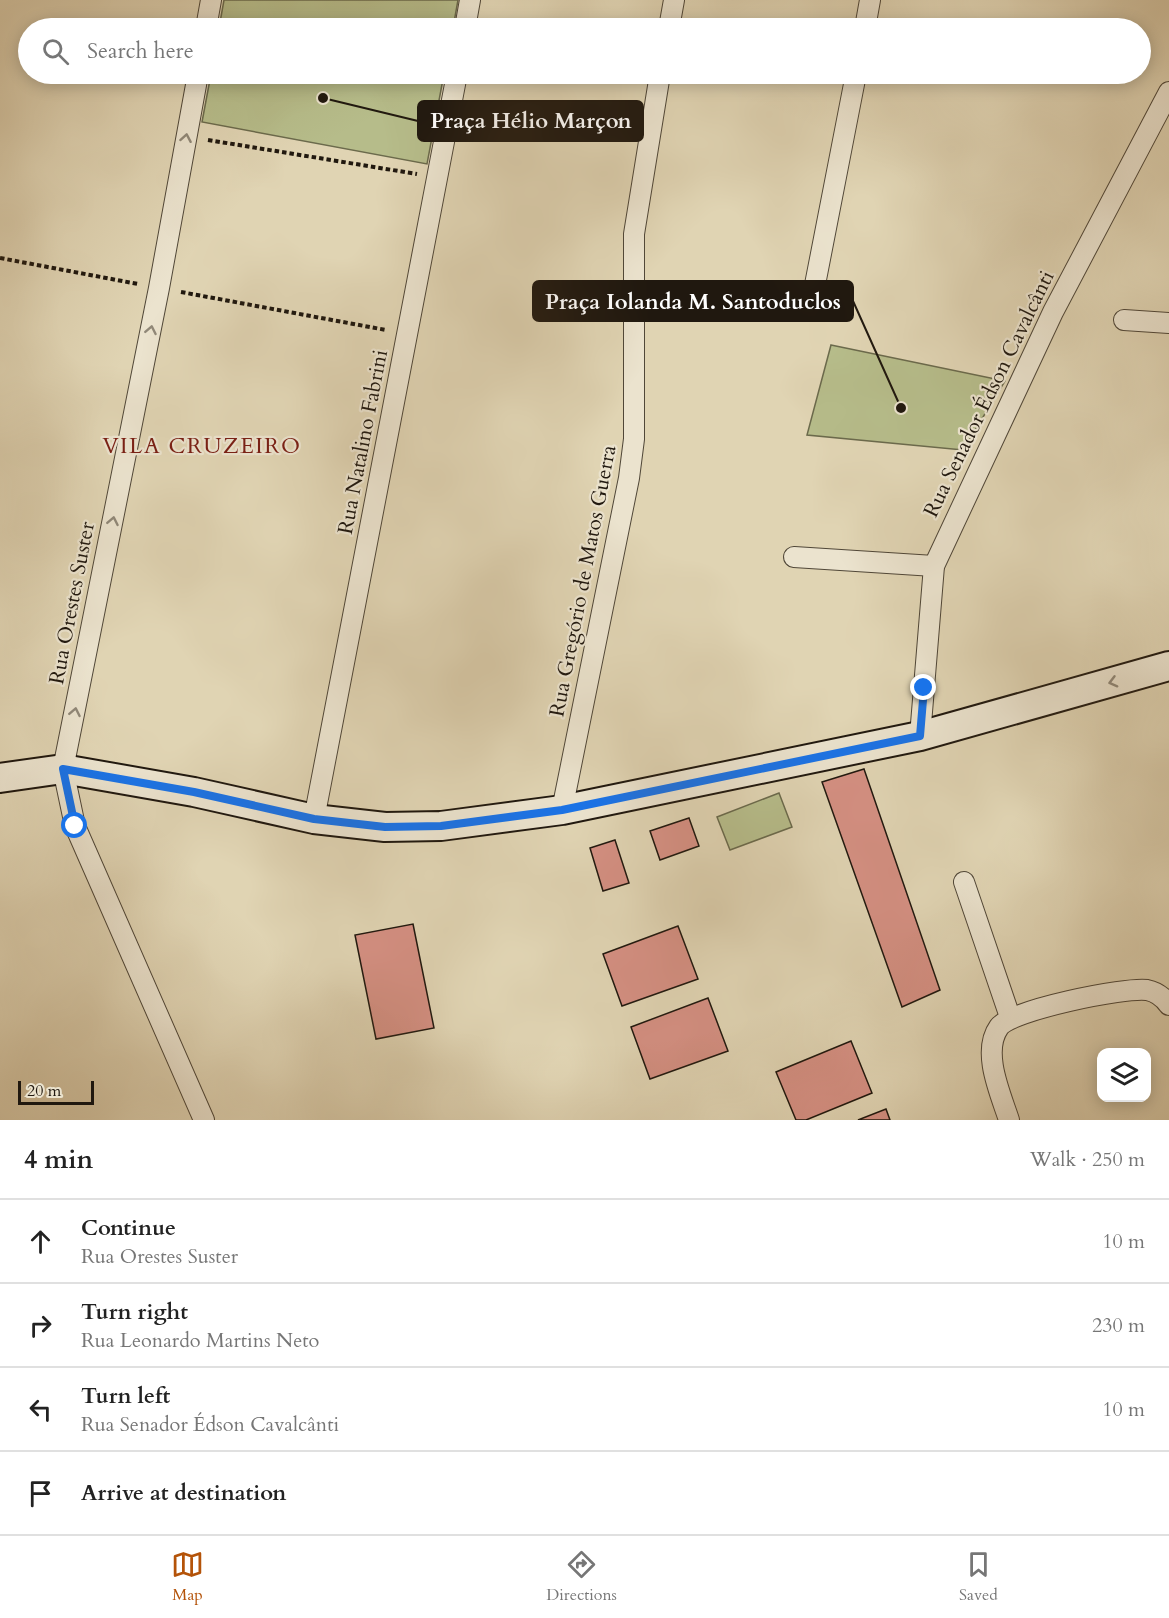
<!DOCTYPE html>
<html lang="en">
<head>
<meta charset="utf-8">
<style>
	body { margin:0; font-family:Cardo,serif; background:#f2f2f2; color:#222 }
	.controls { position:absolute; right:18px; bottom:18px; display:grid; overflow:hidden; border-radius:12px; box-shadow:0 3px 15px #0003 }
	.controls button { width:54px; height:54px; display:grid; place-items:center; padding:0; border:0; border-bottom:2px solid #e0e0e0; background:#fff; color:#222; font:30px sans-serif }
	.scale { position:absolute; left:18px; bottom:15px; width:76px; box-sizing:border-box; padding-left:6px; border:3px solid #20180f; border-top:0; font-size:16px; line-height:21px; white-space:nowrap; color:#20180f; -webkit-text-stroke:4px #ebe3ce; paint-order:stroke }
	.stop { position:absolute; width:18px; height:18px; margin:-14px; border:4px solid #1a73e8; border-radius:50%; background:#fff }
	.stop.end { background:#1a73e8; border-color:#fff; box-shadow:0 2px 6px #0008 }
	.list { margin:0; padding:0; list-style:none }
	h2 { display:flex; justify-content:space-between; align-items:center; height:78px; margin:0; padding:0 24px; font-size:26px }
	h2 small { font-size:20px; font-weight:400; color:#767676 }
	.list li { display:grid; grid-template-columns:39px 1fr auto; gap:18px; align-items:center; box-sizing:border-box; height:84px; padding:0 24px; border-top:2px solid #e0e0e0 }
	.list b { display:block; font-size:22px; white-space:nowrap }
	.list p { margin:0; font-size:20px; white-space:nowrap; color:#767676 }
	.list em { font-size:20px; font-style:normal; color:#767676 }
	.icon { flex:none; width:33px; height:33px; fill:none; stroke:currentColor; stroke-width:2; stroke-linecap:round; stroke-linejoin:round }
	.map { position:relative; flex:none; width:1169px; height:1120px; overflow:hidden }
	.search { position:absolute; background:#fff; box-shadow:0 3px 15px #0003; left:18px; right:18px; top:18px; height:66px; display:flex; align-items:center; gap:15px; box-sizing:border-box; padding:0 21px; border-radius:33px; color:#767676; font-size:22px }
	.sheet { height:414px; background:#fff }
	nav { display:flex; justify-content:space-around; align-items:center; box-sizing:border-box; height:84px; border-top:2px solid #e0e0e0; background:#fff; font-size:16px; color:#767676 }
	nav a { display:grid; justify-items:center; gap:3px }
	nav .on { color:#b45309 }
	.map>svg:first-child { display:block }
	.green { fill:#b6bc8a; stroke:#6b6a4c; stroke-width:1.5 }
	.building { fill:#d59083; stroke:#20180f; stroke-width:1.5 }
	.lines { fill:none; stroke-linecap:round; stroke-linejoin:round }
	.street-casing { stroke:#504738; stroke-width:22 }
	.secondary-casing { stroke:#20180f; stroke-width:32 }
	.path { stroke:#20180f; stroke-width:4; stroke-dasharray:4.5 3; stroke-linecap:butt }
	.street { stroke:#ebe3ce; stroke-width:20 }
	.secondary { stroke:#ebe3ce; stroke-width:28 }
	.oneway { stroke:#908878 }
	.route { stroke:#1a73e8; stroke-width:8 }
	.labels { text-anchor:middle; dominant-baseline:central; stroke-width:4.5; stroke-linejoin:round; paint-order:stroke }
	.street-label { font-size:21px; fill:#20180f; stroke:#ebe3ce }
	.neighbourhood-label { font-size:22px; letter-spacing:1.5px; fill:#7a1f14; stroke:#ebe3ce }
	.leader { fill:none; stroke:#20180f; stroke-width:2 }
	.callout-dot { fill:#20180f; stroke:#ebe3ce; stroke-width:2 }
	.callout { fill:#20180f; stroke:#20180f; stroke-width:2 }
	.callout-label { font-size:22px; text-anchor:middle; font-weight:bold; fill:#fff }
</style>
</head>
<body>
<div class="map">
<svg width="1169" height="1120" viewBox="0 0 1169 1120">
	<rect width="100%" height="100%" fill="#e0d4b3"/>
	<filter id="stains"><feTurbulence type="fractalNoise" baseFrequency=".00333" numOctaves="4"/><feColorMatrix values="0 0 0 0 .2 0 0 0 0 .09 0 0 0 0 .02 0 0 0 .5 -.17"/></filter>
	<radialGradient id="worn" r=".72"><stop offset=".6" stop-color="#630" stop-opacity="0"/><stop offset="1" stop-color="#630" stop-opacity=".3"/></radialGradient>
	<g class="green">
		<polygon points="224,0 458,0 453,28 219,28"/>
		<polygon points="211,74 444,74 427,164 202,122"/>
		<polygon points="831,345 1005,381 963,450 807,435"/>
		<polygon points="779,793 792,827 730,850 717,817"/>
	</g>
	<g class="building">
		<polygon points="864,769 940,990 902,1007 822,782"/>
		<polygon points="689,818 699,846 660,860 650,831"/>
		<polygon points="615,840 629,883 603,891 590,848"/>
		<polygon points="413,924 434,1028 376,1039 355,935"/>
		<polygon points="678,926 698,979 622,1006 603,954"/>
		<polygon points="708,998 728,1051 650,1079 631,1027"/>
		<polygon points="851,1041 872,1093 806,1120 796,1120 776,1072"/>
		<polygon points="886,1109 890,1120 858,1120"/>
	</g>
	<g class="lines">
		<defs>
			<g id="street">
				<polyline points="206,28 211,0"/>
				<polyline points="465,28 470,0"/>
				<polyline points="669,28 674,0"/>
				<polyline points="865,28 870,0"/>
				<polyline points="198,74 159,288 63,769 75,826 204,1120"/>
				<polyline points="812,300 856,74"/>
				<polyline points="1124,320 1169,323"/>
				<polyline points="794,557 934,566"/>
				<polyline points="920,736 934,566 1053,312 1169,92"/>
				<polyline points="562,810 629,478 634,439 634,234 660,74"/>
				<polyline points="314,819 457,74"/>
				<polyline points="964,882 1010,1017"/>
				<path d="M 1009,1120 C 1001,1095 981,1052 999,1027 C 1011,1010 1125,987 1147,990 C 1157,992 1164,998 1169,1005"/>
			</g>
			<polyline id="secondary" points="0,778 63,769 194,792 314,819 385,827 441,826 562,810 920,736 1169,666"/>
		</defs>
		<use href="#street" class="street-casing"/>
		<use href="#secondary" class="secondary-casing"/>
		<g class="path">
			<polyline points="208,140 417,174"/>
			<polyline points="0,258 138,284"/>
			<polyline points="181,292 386,330"/>
		</g>
		<use href="#street" class="street"/>
		<use href="#secondary" class="secondary"/>
	</g>
	<defs><path id="oneway-chevron" d="M-2-3.5L2.5 0L-2 3.5" fill="none" stroke-width="1.6" stroke-linecap="round" stroke-linejoin="round" transform="scale(1.5)"/></defs>
	<g class="oneway">
		<use href="#oneway-chevron" transform="translate(186 138) rotate(-80)"/>
		<use href="#oneway-chevron" transform="translate(151 330) rotate(-79)"/>
		<use href="#oneway-chevron" transform="translate(113 521) rotate(-79)"/>
		<use href="#oneway-chevron" transform="translate(1113 682) rotate(165)"/>
		<use href="#oneway-chevron" transform="translate(75 712) rotate(-79)"/>
	</g>
	<g class="lines">
		<polyline class="route" points="75,826 63,769 194,792 314,819 385,827 441,826 562,810 920,736 924,688"/>
	</g>
	<g class="labels">
		<g class="street-label">
			<text transform="translate(989 394) rotate(-64)">Rua Senador Édson Cavalcânti</text>
			<text transform="translate(363 442) rotate(-79)">Rua Natalino Fabrini</text>
			<text transform="translate(583 581) rotate(-79)">Rua Gregório de Matos Guerra</text>
			<text transform="translate(72 603) rotate(-79)">Rua Orestes Suster</text>
		</g>
		<g class="neighbourhood-label">
			<text x="202" y="446">VILA CRUZEIRO</text>
		</g>
	</g>
	<path class="leader" d="M323 98L418 121M901 408L853 301"/>
	<g class="callout-dot">
		<circle cx="323" cy="98" r="6"/>
		<circle cx="901" cy="408" r="6"/>
	</g>
	<g class="callout">
		<rect x="418" y="101" width="225" height="40" rx="6"/>
		<rect x="533" y="281" width="320" height="40" rx="6"/>
	</g>
	<g class="callout-label">
		<text x="531" y="128">Praça Hélio Marçon</text>
		<text x="693" y="309">Praça Iolanda M. Santoduclos</text>
	</g>
	<rect width="100%" height="100%" filter="url(#stains)"/>
	<rect width="100%" height="100%" fill="url(#worn)"/>
</svg>
<div class="controls">
<button><svg class="icon" aria-label="layers" viewBox="0 0 24 24"><path d="M12 4l9 5-9 5-9-5zM3 14l9 5 9-5"/></svg></button>
</div>
<div class="scale">20 m</div>
<div class="stop" style="left:75px;top:826px"></div>
<div class="stop end" style="left:924px;top:688px"></div>
<div class="search"><svg class="icon" aria-label="search" viewBox="0 0 24 24"><circle cx="10" cy="10" r="6"/><path d="M15 15l6 6"/></svg>Search here</div>
</div>
<section class="sheet">
<h2>4 min<small>Walk · 250 m</small></h2>
<ul class="list">
<li><svg class="icon" aria-label="ahead" viewBox="0 0 24 24"><path d="M12 20V5M6 11l6-6 6 6"/></svg><div><b>Continue</b><p>Rua Orestes Suster</p></div><em>10 m</em></li>
<li><svg class="icon" aria-label="right" viewBox="0 0 24 24"><path d="M7 20v-9h11M14 6l5 5-5 5"/></svg><div><b>Turn right</b><p>Rua Leonardo Martins Neto</p></div><em>230 m</em></li>
<li><svg class="icon" aria-label="left" viewBox="0 0 24 24"><path d="M17 20v-9H6M10 6l-5 5 5 5"/></svg><div><b>Turn left</b><p>Rua Senador Édson Cavalcânti</p></div><em>10 m</em></li>
<li><svg class="icon" aria-label="arrive" viewBox="0 0 24 24"><path d="M6 21V4h12l-3 4 3 4H6"/></svg><div><b>Arrive at destination</b></div></li>
</ul>
</section>
<nav>
<a class="on"><svg class="icon" aria-label="map" viewBox="0 0 24 24"><path d="M3 6l6-2 6 2 6-2v14l-6 2-6-2-6 2zM9 4v14M15 6v14"/></svg>Map</a>
<a><svg class="icon" aria-label="directions" viewBox="0 0 24 24"><path d="M12 3l9 9-9 9-9-9zM9 14v-3h6M13 9l2 2-2 2"/></svg>Directions</a>
<a><svg class="icon" aria-label="saved" viewBox="0 0 24 24"><path d="M7 4h10v16l-5-4-5 4z"/></svg>Saved</a>
</nav>
</body>
</html>
